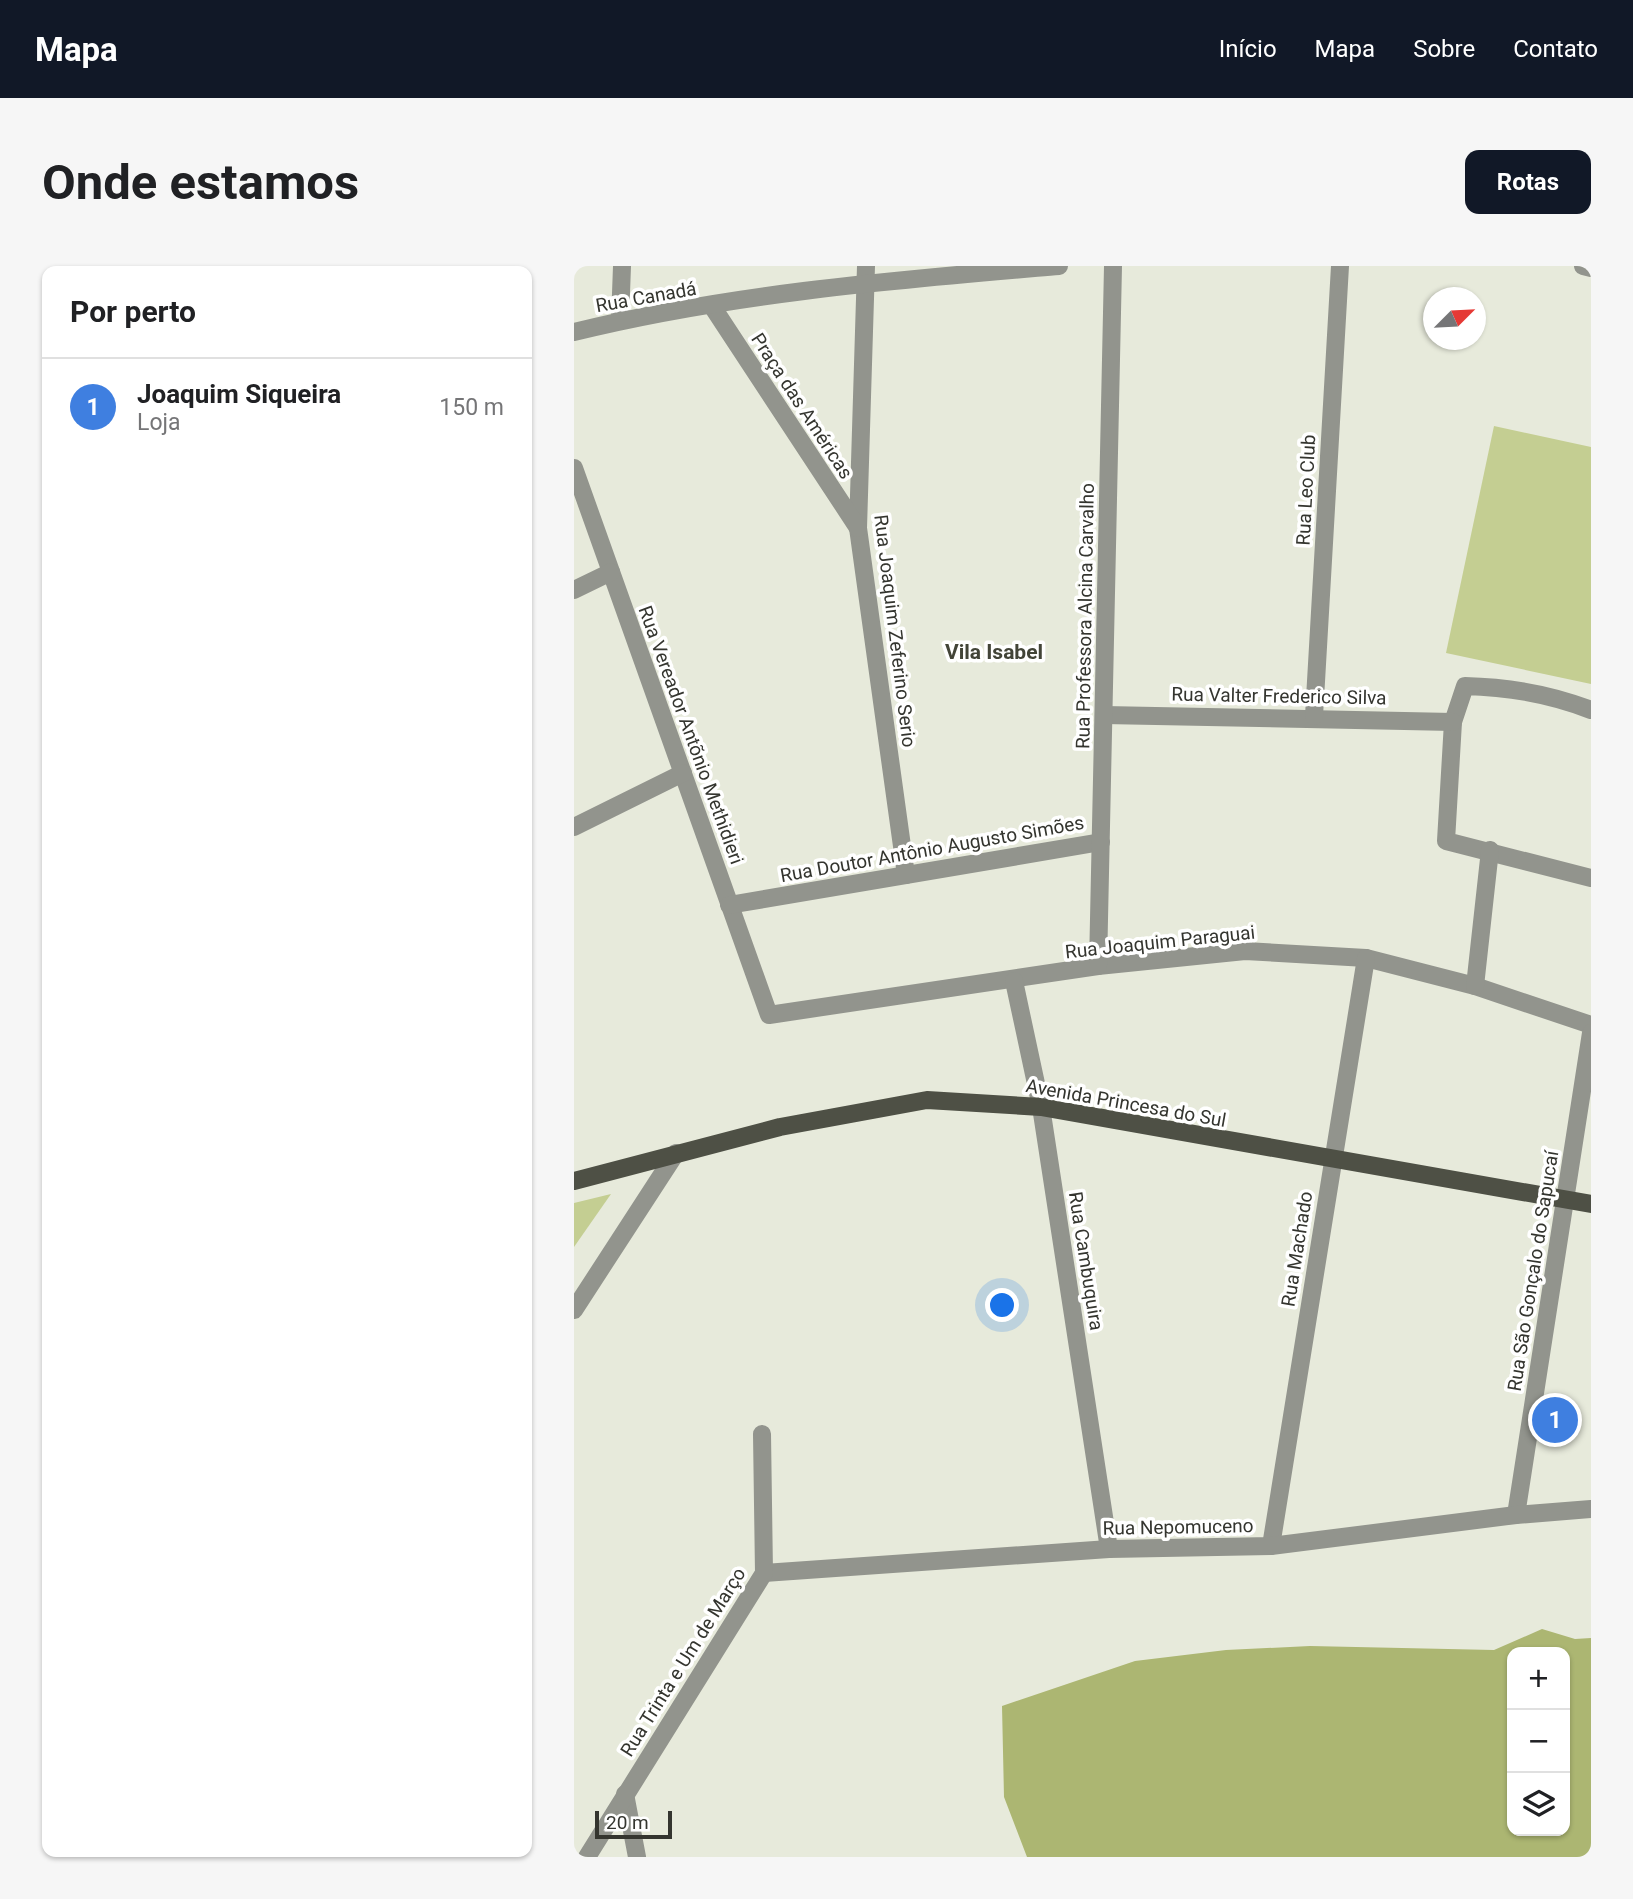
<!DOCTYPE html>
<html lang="pt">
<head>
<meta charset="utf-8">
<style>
	body { margin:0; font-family:Roboto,sans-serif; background:#f6f6f6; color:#202124 }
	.controls { position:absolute; right:21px; bottom:21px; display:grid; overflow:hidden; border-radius:14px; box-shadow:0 2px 5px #0004 }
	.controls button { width:63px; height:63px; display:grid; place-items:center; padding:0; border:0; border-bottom:2px solid #e0e0e0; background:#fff; color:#202124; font:35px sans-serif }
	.compass { position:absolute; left:849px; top:21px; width:63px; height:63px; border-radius:50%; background:#fff; box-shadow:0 2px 5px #0004; rotate:66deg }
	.scale { position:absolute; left:21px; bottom:18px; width:77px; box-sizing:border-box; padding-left:7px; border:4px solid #34352f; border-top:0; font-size:19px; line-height:24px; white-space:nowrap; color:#34352f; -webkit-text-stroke:5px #fff; paint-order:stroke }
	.you { position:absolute; left:429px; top:1040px; width:24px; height:24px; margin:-18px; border:5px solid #fff; border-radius:50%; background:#1a73e8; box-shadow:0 0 0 10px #1a73e833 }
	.badge { display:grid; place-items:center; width:46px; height:46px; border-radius:50%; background:#111827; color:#fff; font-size:23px; font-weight:700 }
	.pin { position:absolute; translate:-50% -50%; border:4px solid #fff; box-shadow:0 2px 7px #0006 }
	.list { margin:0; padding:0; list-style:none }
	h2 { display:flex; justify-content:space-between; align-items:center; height:91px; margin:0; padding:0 28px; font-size:30px }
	h2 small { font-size:23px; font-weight:400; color:#757577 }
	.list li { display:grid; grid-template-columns:46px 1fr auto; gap:21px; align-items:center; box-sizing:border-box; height:98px; padding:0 28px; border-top:2px solid #e0e0e0 }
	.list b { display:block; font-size:26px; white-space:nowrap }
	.list p { margin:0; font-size:23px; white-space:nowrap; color:#757577 }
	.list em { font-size:23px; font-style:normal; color:#757577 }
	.icon { flex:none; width:38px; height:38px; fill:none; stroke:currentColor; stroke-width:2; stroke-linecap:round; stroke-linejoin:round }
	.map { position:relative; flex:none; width:1017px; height:1591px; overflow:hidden; border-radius:14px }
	header { display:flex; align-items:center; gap:42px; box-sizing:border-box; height:98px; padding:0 35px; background:#111827; color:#fff }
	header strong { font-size:33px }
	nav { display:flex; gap:38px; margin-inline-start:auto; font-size:24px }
	.intro { display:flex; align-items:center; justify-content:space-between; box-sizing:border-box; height:168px; padding:0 42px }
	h1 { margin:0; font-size:49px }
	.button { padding:18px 32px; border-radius:14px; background:#111827; color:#fff; font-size:24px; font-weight:700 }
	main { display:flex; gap:42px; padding:0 42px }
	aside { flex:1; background:#fff; border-radius:14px; box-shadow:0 2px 5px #0004 }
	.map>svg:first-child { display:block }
	.green { fill:#c4ce92 }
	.forest { fill:#acb672; fill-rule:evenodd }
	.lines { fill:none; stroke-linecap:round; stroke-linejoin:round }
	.minor { stroke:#92948d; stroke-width:18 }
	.major { stroke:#4e5045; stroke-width:18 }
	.labels { text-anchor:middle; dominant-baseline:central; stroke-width:7; stroke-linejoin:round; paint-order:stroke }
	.street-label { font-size:19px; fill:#34352f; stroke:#fff }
	.neighbourhood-label { font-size:21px; font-weight:bold; fill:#424437; stroke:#fff }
</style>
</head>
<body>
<header>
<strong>Mapa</strong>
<nav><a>Início</a><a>Mapa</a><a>Sobre</a><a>Contato</a></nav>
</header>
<div class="intro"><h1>Onde estamos</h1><a class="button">Rotas</a></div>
<main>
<aside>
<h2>Por perto<small></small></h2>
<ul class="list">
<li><span class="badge" style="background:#3f7fe0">1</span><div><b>Joaquim Siqueira</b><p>Loja</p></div><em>150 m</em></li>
</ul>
</aside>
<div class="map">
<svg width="1017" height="1591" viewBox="0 0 1017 1591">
	<rect width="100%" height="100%" fill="#e7eadb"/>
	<g class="green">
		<polygon points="920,160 1017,181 1017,418 872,387"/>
		<polygon points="37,928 0,981 0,937"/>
	</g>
	<path class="forest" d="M 968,1363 L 1001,1373 L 1017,1372 L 1017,1591 L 453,1591 L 430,1531 L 428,1440 L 561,1395 L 652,1384 L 736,1380 L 920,1384 ZM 938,1386 L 991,1386 L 991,1565 L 938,1565 Z"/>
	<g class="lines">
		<g class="minor">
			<polyline points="292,0 284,262 332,609"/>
			<polyline points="1009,0 1017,2"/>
			<polyline points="138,40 284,262"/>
			<polyline points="46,55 48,0"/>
			<path d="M 0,66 C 158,27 323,14 485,0"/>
			<polyline points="0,202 195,749 524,700 671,685 792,692 901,720 1017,759"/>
			<polyline points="0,324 37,306"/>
			<path d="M 1017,444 C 976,428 935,421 891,420 L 879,456 L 872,575 L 1017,612"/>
			<polyline points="530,449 879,456"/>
			<polyline points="740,450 766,0"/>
			<polyline points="0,561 109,507"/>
			<polyline points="155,639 527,576"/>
			<polyline points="524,700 539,0"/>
			<polyline points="440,715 467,841 535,1283"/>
			<polyline points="901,720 916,584"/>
			<polyline points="0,1044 102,887"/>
			<polyline points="942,1249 1017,767"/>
			<polyline points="697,1280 792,692"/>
			<polyline points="190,1307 535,1283 697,1280 942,1249 1017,1243"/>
			<polyline points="51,1528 63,1591"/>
			<polyline points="13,1591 190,1307 188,1168"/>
		</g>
		<polyline class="major" points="0,915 206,861 353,834 467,841 1017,938"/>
	</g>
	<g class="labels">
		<g class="street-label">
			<text transform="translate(72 31) rotate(-10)">Rua Canadá</text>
			<text transform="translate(228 140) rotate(57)">Praça das Américas</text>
			<text transform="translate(732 224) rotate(-87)">Rua Leo Club</text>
			<text transform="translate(511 350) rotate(-89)">Rua Professora Alcina Carvalho</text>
			<text transform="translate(321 365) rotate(83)">Rua Joaquim Zeferino Serio</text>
			<text transform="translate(705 430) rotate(1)">Rua Valter Frederico Silva</text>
			<text transform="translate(117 469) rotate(70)">Rua Vereador Antõnio Methidieri</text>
			<text transform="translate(358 583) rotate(-10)">Rua Doutor Antônio Augusto Simões</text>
			<text transform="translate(586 676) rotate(-6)">Rua Joaquim Paraguai</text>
			<text transform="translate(552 837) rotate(10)">Avenida Princesa do Sul</text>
			<text transform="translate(723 983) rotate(-81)">Rua Machado</text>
			<text transform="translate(512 995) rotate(81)">Rua Cambuquira</text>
			<text transform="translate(959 1005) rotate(-81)">Rua São Gonçalo do Sapucaí</text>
			<text transform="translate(604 1261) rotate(-1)">Rua Nepomuceno</text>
			<text transform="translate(109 1396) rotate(-58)">Rua Trinta e Um de Março</text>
		</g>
		<g class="neighbourhood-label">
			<text x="420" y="386">Vila Isabel</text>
		</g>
	</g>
</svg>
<div class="controls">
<button>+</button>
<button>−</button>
<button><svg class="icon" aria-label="layers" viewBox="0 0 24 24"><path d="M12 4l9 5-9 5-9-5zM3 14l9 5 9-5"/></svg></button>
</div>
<svg class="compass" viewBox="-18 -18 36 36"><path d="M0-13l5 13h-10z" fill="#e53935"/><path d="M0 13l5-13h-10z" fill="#757577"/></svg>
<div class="scale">20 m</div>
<div class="you"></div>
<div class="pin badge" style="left:981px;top:1154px;background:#3f7fe0">1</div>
</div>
</main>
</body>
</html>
